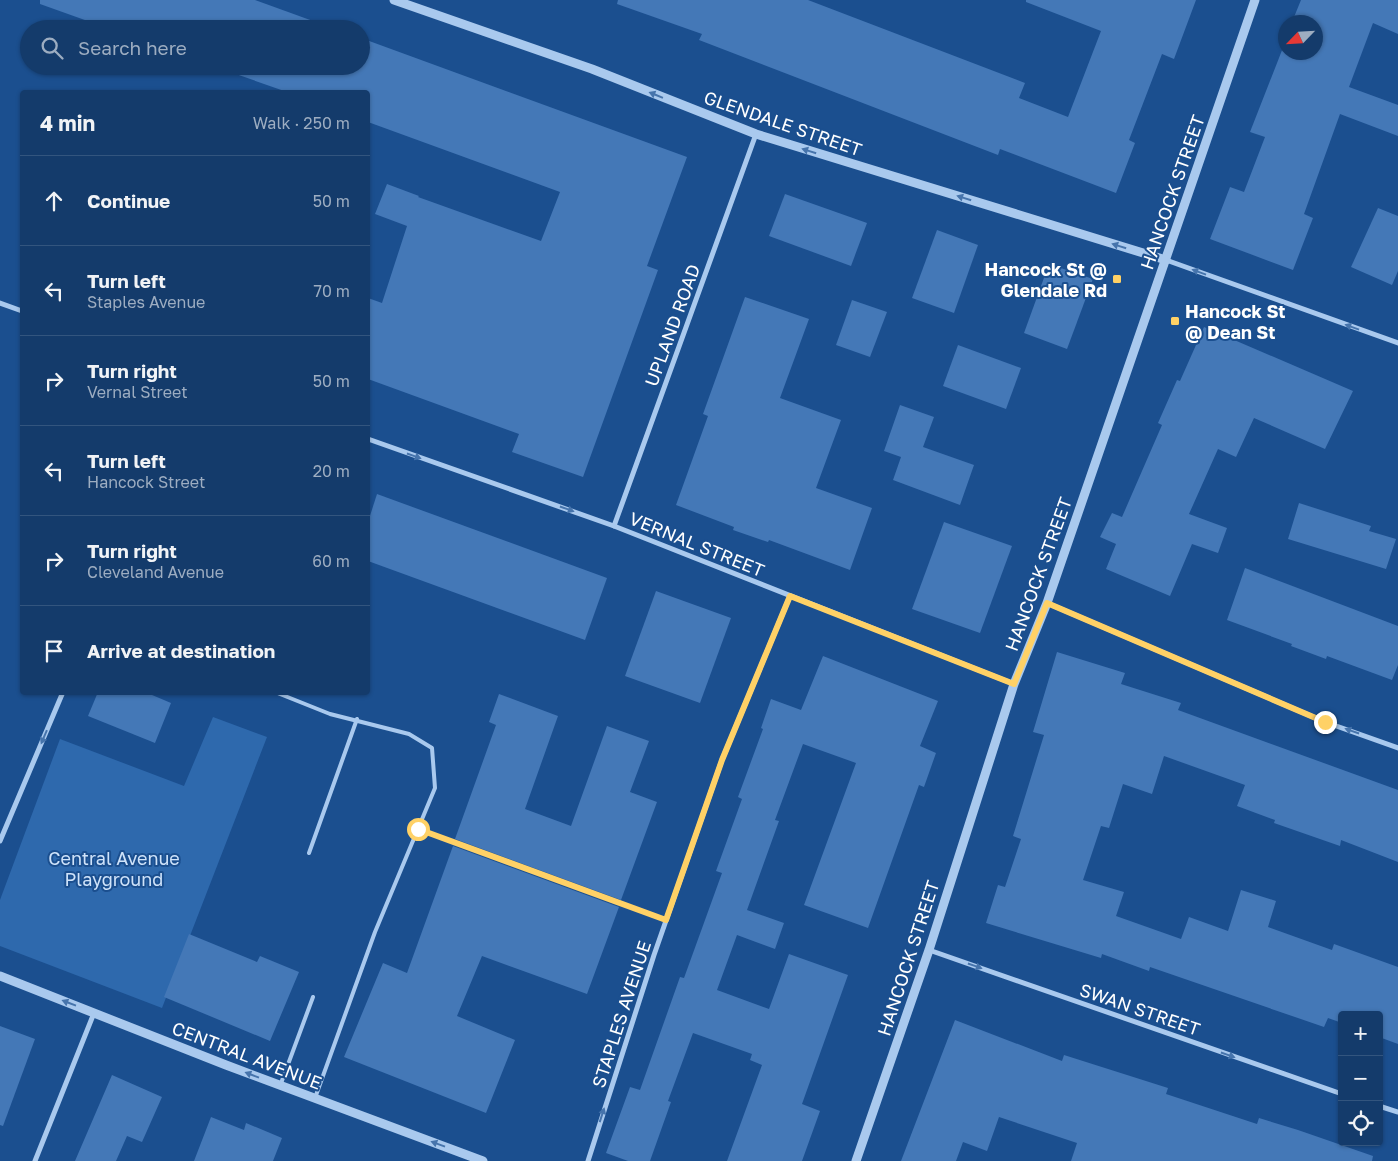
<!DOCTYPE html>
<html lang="en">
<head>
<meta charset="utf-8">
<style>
	body { margin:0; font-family:"Golos Text",sans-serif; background:#1d4271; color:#f1f3f6 }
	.controls { position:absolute; right:15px; bottom:15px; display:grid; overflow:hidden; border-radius:5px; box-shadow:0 1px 4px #0004 }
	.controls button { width:45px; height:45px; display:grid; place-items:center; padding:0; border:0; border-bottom:1px solid #33557e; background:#143b6b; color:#f1f3f6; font:25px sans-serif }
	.compass { position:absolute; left:1278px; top:15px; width:45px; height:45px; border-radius:50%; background:#143b6b; box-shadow:0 1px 4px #0004; rotate:245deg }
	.stop { position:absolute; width:15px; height:15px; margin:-11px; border:4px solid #ffd166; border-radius:50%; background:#fff }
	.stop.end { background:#ffd166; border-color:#fff; box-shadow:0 1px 5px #0008 }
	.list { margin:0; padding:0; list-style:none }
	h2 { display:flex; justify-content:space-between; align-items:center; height:65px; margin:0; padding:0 20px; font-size:21px }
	h2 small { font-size:16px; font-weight:400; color:#9dadc1 }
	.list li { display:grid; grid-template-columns:32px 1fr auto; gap:15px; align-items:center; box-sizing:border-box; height:90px; padding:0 20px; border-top:1px solid #33557e }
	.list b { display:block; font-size:19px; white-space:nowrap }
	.list p { margin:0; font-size:16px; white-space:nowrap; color:#9dadc1 }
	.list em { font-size:16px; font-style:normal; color:#9dadc1 }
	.icon { flex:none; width:28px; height:28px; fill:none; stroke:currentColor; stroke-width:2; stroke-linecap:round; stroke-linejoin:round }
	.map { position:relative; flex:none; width:1398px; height:1161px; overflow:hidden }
	.search { position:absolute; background:#143b6b; box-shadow:0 1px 4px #0004; left:20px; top:20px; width:350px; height:55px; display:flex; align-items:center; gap:12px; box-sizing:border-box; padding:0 18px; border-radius:28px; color:#9dadc1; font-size:19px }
	.panel { position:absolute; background:#143b6b; box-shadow:0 1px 4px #0004; left:20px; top:90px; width:350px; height:605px; border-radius:5px }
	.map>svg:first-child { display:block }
	.green { fill:#2e69ad }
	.building { fill:#4478b7 }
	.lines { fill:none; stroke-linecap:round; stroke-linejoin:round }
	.service { stroke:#a9c9ee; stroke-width:4 }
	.minor { stroke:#a9c9ee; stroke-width:5 }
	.tertiary { stroke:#a9c9ee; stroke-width:9 }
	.oneway { fill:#4674ac }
	.route { stroke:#ffd166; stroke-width:6 }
	.poi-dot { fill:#ffd166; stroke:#1b4f8f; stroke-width:2 }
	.labels { text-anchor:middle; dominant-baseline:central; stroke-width:4; stroke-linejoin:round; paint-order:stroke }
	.street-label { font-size:18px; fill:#fff; stroke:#1b4f8f }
	.poi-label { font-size:18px; font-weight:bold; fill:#fff; stroke:#1b4f8f; text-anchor:end }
	.park-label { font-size:18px; fill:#cfe3fa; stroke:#1b4f8f }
</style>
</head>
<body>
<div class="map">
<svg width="1398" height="1161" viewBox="0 0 1398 1161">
	<rect width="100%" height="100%" fill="#1b4f8f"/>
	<polygon class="green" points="213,717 267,737 162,1008 0,946 0,900 60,739 184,786"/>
	<g class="building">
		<polygon points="40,0 255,0 335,29 110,29 40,4"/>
		<polygon points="618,0 808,0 1025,83 1019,98 1068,117 1101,31 1026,2 1026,0 1196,0 1174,59 1162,54 1129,140 1135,143 1116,193 1000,149 998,155 699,40 702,34 617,4"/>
		<polygon points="1301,0 1398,0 1398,34 1373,23 1349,87 1398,105 1398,136 1340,114 1304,214 1313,218 1293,270 1210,239 1230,187 1244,192 1265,137 1250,132 1286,40 1286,52 1316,52 1316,22 1292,22"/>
		<polygon points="361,38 687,157 647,266 658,270 583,477 512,452 519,434 368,379 368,298 382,303 407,226 375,214 387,184 419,196 418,197 541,241 560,192 368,122 368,92 287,92 213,66 361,66"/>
		<polygon points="785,194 867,223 851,266 769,236"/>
		<polygon points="1378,208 1398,216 1398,271 1392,285 1351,267"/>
		<polygon points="937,230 978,245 954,313 912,298"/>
		<polygon points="1049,264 1093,279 1067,349 1024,333"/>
		<polygon points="745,297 809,319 780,398 841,420 816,488 872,508 850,570 769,540 768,542 733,530 734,527 676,505 708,416 703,414"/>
		<polygon points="852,300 887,312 870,357 836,345"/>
		<polygon points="1204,327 1353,391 1325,449 1254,418 1236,457 1218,449 1189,514 1227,528 1218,553 1192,544 1170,596 1106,569 1116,544 1100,537 1112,513 1122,517 1162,425 1158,423 1177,380 1180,381"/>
		<polygon points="958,345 1021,368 1006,409 943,386"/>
		<polygon points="900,405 934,417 923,447 974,465 960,505 893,480 901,457 884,451"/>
		<polygon points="377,494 607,578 585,640 368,561 368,522"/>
		<polygon points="1299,503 1371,526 1369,531 1396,539 1386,569 1288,539"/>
		<polygon points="944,522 1012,546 980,633 912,609"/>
		<polygon points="1245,568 1398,626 1398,665 1392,680 1327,656 1326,659 1291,646 1292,644 1227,620"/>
		<polygon points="656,591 731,618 700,703 625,676"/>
		<polygon points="1057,652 1125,673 1121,684 1181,703 1178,710 1398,790 1398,862 1341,840 1340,846 1274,823 1275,820 1237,806 1245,785 1164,756 1152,794 1123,784 1109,828 1101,826 1083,880 1124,892 1116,916 1181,939 1189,917 1228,931 1241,890 1276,901 1268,927 1332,950 1334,944 1398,967 1398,1044 1379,1037 1379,1015 1342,1015 1342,1023 1328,1018 1324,1027 1150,967 1149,971 1102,954 1101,958 986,923 998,885 1005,887 1021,839 1013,836 1044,735 1033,732"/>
		<polygon points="823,656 938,701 920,746 936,753 924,787 919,785 868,928 804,905 856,763 803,744 775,820 779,821 747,910 784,923 775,949 737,935 717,990 769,1009 789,954 848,975 802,1104 820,1111 802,1161 727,1161 762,1065 750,1060 752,1054 693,1033 668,1101 671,1102 650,1161 628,1161 606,1153 630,1087 640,1090 680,977 684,978 722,873 716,871 742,799 738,797 763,729 761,728 771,699 801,710"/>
		<polygon points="98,692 145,692 171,703 155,743 88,716"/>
		<polygon points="499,694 558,716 525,809 571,826 607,726 649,741 630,792 657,802 621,900 455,839 496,725 489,722"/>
		<polygon points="453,846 619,907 587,994 482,956 457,1016 515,1040 486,1113 344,1057 383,963 407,973"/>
		<polygon points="189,934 257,962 260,956 299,972 270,1041 164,997"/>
		<polygon points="955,1020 1062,1061 1064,1055 1168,1088 1166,1094 1257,1124 1259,1118 1298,1130 1373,1156 1372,1161 1071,1161 1077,1143 999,1117 987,1151 963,1142 956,1161 901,1161"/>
		<polygon points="0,1026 35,1039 3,1126 0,1125"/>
		<polygon points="112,1075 162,1097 142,1142 127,1136 116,1161 75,1161"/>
		<polygon points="211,1117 244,1130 246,1123 282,1138 273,1161 194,1161"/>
	</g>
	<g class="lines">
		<g class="service">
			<polyline points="275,692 330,714 409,734 432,748 435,788 375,932 315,1098"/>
			<polyline points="418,829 666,920"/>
			<polyline points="309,853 357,719"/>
			<polyline points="280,1086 313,997"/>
		</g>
		<g class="minor">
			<polyline points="1166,260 1398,343"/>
			<polyline points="0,303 22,311"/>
			<polyline points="368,439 614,526 1014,684"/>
			<polyline points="614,526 756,134"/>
			<polyline points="1047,603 1325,722 1398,748"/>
			<polyline points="0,841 63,692"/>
			<polyline points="929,950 1342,1094"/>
			<polyline points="1379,1106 1398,1112"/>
			<polyline points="35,1161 94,1013"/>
			<polyline points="588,1161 654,955 722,760 790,596"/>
		</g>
		<g class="tertiary">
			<polyline points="394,0 592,69 756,134 1166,260"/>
			<polyline points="0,976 226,1065 483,1161"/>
			<polyline points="856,1161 929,950 1014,684 1047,603 1255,0"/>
		</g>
	</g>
	<defs><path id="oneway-solid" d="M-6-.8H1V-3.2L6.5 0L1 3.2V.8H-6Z" transform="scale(1.25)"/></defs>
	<g class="oneway">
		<use href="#oneway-solid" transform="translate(656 95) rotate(-158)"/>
		<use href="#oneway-solid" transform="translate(809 151) rotate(-163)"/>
		<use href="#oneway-solid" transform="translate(964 198) rotate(-163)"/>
		<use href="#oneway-solid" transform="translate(1119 246) rotate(-163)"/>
		<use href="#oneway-solid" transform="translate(1199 272) rotate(-160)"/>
		<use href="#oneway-solid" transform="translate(1352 327) rotate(-160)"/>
		<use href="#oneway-solid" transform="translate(414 456) rotate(19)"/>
		<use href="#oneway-solid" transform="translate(567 509) rotate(19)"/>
		<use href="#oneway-solid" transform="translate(1352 731) rotate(-161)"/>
		<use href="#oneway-solid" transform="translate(44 737) rotate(113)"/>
		<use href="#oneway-solid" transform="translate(975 966) rotate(19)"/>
		<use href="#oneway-solid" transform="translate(69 1003) rotate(-159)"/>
		<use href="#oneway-solid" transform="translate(1228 1055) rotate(19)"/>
		<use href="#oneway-solid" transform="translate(252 1075) rotate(-159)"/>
		<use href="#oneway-solid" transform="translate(602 1115) rotate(-72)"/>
		<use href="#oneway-solid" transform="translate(438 1144) rotate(-160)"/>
	</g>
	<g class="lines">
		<polyline class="route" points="418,829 666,920 722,760 790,596 1014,684 1047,603 1325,722"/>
	</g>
	<g class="poi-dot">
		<rect x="1112" y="274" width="10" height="10" rx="2.5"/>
		<rect x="1170" y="316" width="10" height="10" rx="2.5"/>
	</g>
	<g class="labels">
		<g class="street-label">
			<text transform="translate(783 123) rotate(19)">GLENDALE STREET</text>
			<text transform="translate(1172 192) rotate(-71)">HANCOCK STREET</text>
			<text transform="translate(672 325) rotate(-70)">UPLAND ROAD</text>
			<text transform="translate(697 544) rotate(22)">VERNAL STREET</text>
			<text transform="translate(1038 574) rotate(-70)">HANCOCK STREET</text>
			<text transform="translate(908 958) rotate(-72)">HANCOCK STREET</text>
			<text transform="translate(1140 1009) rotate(19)">SWAN STREET</text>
			<text transform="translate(621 1014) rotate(-72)">STAPLES AVENUE</text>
			<text transform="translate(247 1055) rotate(21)">CENTRAL AVENUE</text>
		</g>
		<g class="poi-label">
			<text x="1107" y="269">Hancock St @<tspan x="1107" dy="21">Glendale Rd</tspan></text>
			<text x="1185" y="311" text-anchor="start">Hancock St<tspan x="1185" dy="21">@ Dean St</tspan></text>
		</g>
		<g class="park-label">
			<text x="114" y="858">Central Avenue<tspan x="114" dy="21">Playground</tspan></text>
		</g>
	</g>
</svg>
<div class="controls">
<button>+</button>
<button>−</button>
<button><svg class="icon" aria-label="locate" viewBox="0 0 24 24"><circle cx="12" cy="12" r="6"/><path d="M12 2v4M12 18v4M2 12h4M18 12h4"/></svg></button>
</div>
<svg class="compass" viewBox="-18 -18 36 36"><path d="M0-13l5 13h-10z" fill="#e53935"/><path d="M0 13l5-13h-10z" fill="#9dadc1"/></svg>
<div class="stop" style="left:418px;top:829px"></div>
<div class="stop end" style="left:1325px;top:722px"></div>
<div class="search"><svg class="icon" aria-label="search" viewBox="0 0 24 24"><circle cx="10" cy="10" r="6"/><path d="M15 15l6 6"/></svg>Search here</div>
<section class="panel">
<h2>4 min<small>Walk · 250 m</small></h2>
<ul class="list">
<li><svg class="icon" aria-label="ahead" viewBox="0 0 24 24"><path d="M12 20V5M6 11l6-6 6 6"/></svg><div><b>Continue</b></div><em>50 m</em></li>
<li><svg class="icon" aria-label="left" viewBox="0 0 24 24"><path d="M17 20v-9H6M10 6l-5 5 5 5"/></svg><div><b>Turn left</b><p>Staples Avenue</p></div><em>70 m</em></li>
<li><svg class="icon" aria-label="right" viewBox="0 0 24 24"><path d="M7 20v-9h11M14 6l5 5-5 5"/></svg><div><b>Turn right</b><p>Vernal Street</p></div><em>50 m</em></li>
<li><svg class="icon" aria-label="left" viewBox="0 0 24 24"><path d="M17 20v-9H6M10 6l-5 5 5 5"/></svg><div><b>Turn left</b><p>Hancock Street</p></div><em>20 m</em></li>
<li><svg class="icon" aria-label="right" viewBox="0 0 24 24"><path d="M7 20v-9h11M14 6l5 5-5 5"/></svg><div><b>Turn right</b><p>Cleveland Avenue</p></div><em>60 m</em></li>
<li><svg class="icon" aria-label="arrive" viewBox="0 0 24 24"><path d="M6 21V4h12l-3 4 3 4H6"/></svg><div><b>Arrive at destination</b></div></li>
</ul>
</section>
</div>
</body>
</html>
